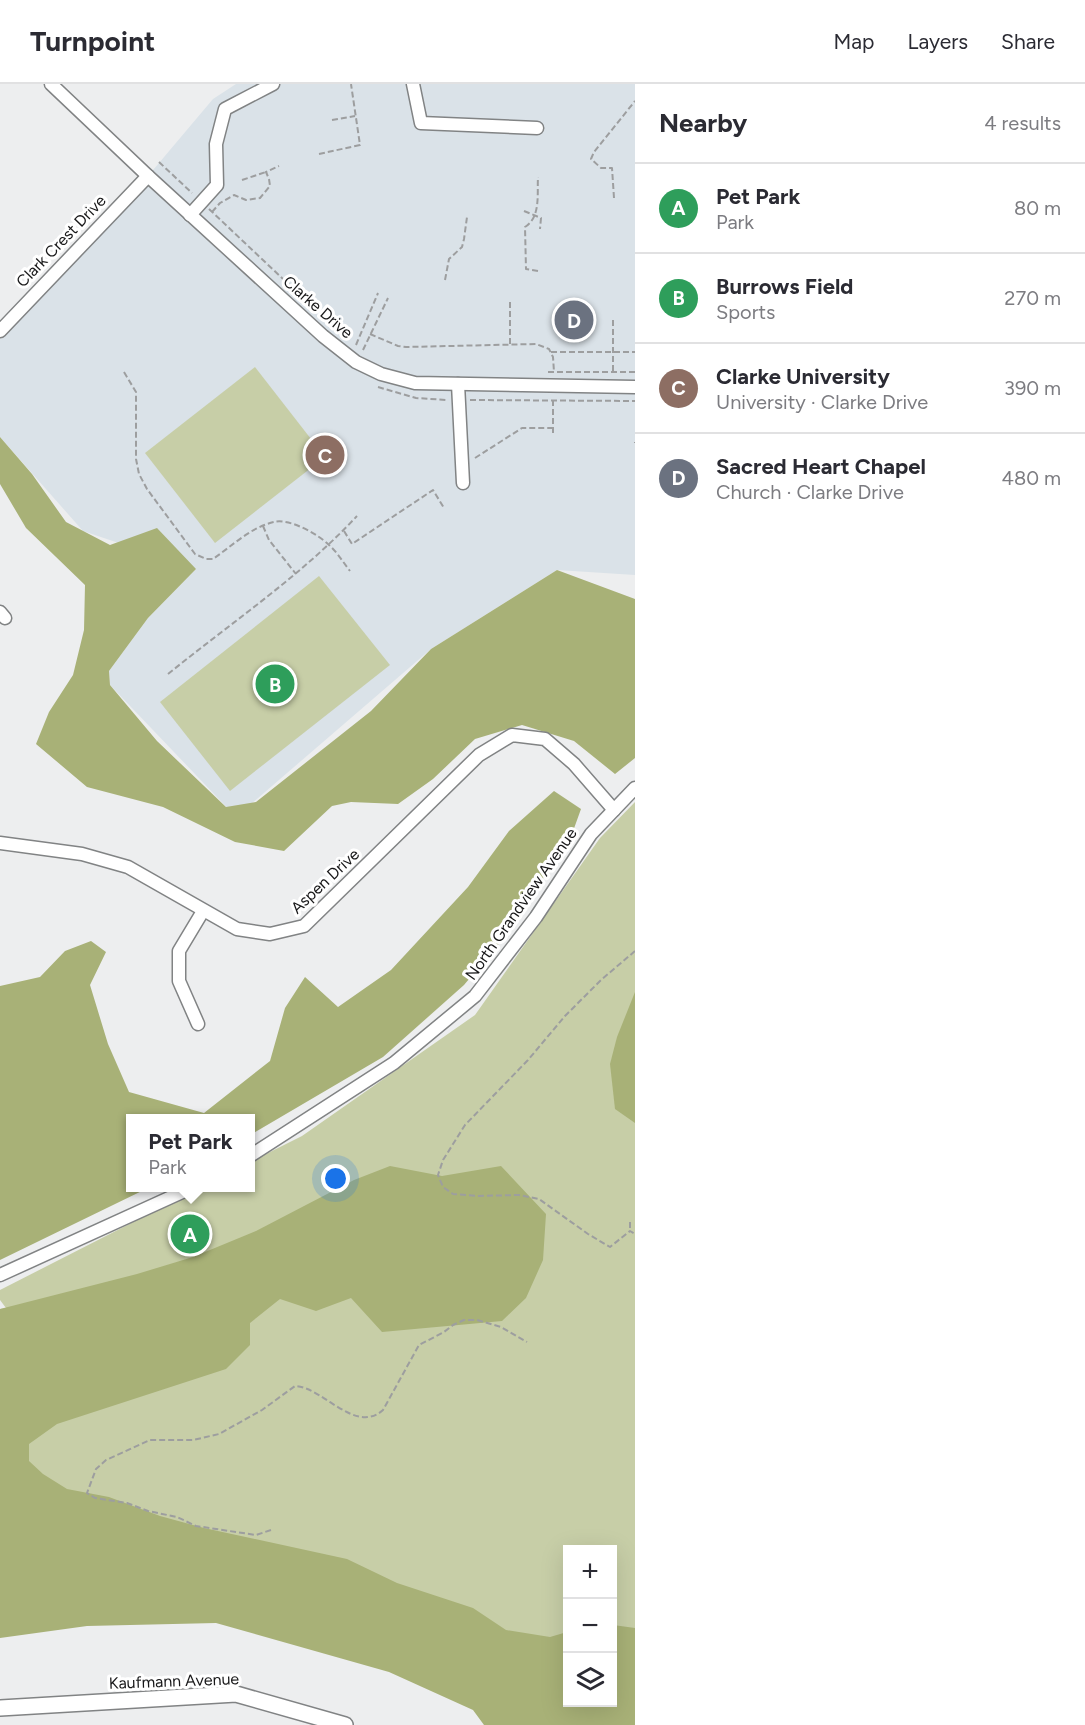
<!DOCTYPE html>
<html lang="en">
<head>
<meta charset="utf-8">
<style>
	body { margin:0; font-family:Figtree,sans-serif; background:#f2f2f3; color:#2b2b33 }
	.controls { position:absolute; right:18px; bottom:18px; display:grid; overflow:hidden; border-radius:0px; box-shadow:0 6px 24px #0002 }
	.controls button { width:54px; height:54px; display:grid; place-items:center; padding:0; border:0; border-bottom:2px solid #e1e1e2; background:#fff; color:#2b2b33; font:30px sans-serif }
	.you { position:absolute; left:336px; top:1095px; width:21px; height:21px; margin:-15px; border:4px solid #fff; border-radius:50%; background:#1a73e8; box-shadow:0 0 0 9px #1a73e833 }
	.badge { display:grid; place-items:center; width:39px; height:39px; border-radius:50%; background:#7c3aed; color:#fff; font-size:20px; font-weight:700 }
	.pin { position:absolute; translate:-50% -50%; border:3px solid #fff; box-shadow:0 2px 6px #0006 }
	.popup { position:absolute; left:126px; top:1030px; width:129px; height:78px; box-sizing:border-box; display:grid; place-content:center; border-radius:0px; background:#fff; filter:drop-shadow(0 2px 4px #0005); font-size:20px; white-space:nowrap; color:#7c7c81 }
	.popup b { font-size:22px; color:#2b2b33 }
	.popup::after { content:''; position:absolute; left:50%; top:100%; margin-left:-12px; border:12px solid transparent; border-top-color:#fff }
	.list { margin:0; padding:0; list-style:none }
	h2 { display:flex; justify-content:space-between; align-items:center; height:78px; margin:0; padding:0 24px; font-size:26px }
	h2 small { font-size:20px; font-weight:400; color:#7c7c81 }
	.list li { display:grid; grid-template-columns:39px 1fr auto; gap:18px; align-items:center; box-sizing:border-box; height:90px; padding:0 24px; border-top:2px solid #e1e1e2 }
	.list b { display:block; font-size:22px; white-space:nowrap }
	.list p { margin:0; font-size:20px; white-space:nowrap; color:#7c7c81 }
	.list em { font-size:20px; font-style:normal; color:#7c7c81 }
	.icon { flex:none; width:33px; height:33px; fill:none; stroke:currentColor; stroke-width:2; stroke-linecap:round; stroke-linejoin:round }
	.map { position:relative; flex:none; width:635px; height:1641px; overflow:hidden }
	header { display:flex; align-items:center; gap:36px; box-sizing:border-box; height:84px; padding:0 30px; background:#fff; border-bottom:2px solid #e1e1e2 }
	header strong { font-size:28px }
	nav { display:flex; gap:33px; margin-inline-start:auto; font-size:21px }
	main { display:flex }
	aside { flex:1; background:#fff }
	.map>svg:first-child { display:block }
	.built { fill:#dae2e8 }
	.green { fill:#c7cea7 }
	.forest { fill:#a8b177 }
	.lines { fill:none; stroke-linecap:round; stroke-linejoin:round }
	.minor-casing { stroke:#818384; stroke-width:15 }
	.major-casing { stroke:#818384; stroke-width:18 }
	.path { stroke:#9d9e9f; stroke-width:2; stroke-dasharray:6 3; stroke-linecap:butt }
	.minor { stroke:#fff; stroke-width:12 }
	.major { stroke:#fff; stroke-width:15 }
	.labels { text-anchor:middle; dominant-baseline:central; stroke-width:6; stroke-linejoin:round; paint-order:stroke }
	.street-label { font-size:16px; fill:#171718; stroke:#fff }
</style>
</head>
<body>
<header>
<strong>Turnpoint</strong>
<nav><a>Map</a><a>Layers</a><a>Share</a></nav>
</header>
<main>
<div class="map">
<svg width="635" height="1641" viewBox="0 0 635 1641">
	<rect width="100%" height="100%" fill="#edeeef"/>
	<polygon class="built" points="236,0 635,0 635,491 557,486 431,565 236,733 110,601 109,587 148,534 196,485 83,447 0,353 0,247 148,92 213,15"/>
	<g class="green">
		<polygon points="255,283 325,373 215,459 145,369"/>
		<polygon points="319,492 390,581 230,707 160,618"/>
		<polygon points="635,718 635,1631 612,1618 612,1466 568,1466 567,1606 163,1523 0,1547 0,1225 6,1224 0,1216 0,1206 200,1104 250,1104 250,1078 302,1052 475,931 600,754"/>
	</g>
	<g class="forest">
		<polygon points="0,353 32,390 66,438 110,461 157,444 196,485 148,534 109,587 110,601 157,657 226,723 256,718 371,627 431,565 557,486 635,515 635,674 615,690 574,657 522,641 475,655 433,695 398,720 351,718 332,722 284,767 235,758 163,723 87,703 36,660 49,628 73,591 84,546 85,501 26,444 0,400"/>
		<polygon points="554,707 581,725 572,750 507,850 464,901 383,973 250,1051 250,1034 130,1034 130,1104 148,1104 0,1176 0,902 40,893 65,867 91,857 106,868 90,901 108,960 129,1008 204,1029 270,977 285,924 305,893 338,923 391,886 468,803 509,747"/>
		<polygon points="635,908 635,1039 615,1025 610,980 617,953"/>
		<polygon points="390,1082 442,1092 501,1082 546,1130 543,1176 526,1214 502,1237 382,1248 351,1214 316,1227 280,1215 250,1239 250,1261 226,1285 57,1340 29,1360 29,1377 43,1390 67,1405 109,1413 160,1432 204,1444 347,1475 397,1499 473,1524 506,1546 550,1553 567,1548 568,1618 612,1618 613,1541 635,1544 635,1641 484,1641 473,1626 389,1588 216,1539 87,1542 0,1554 0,1225 137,1190 193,1173 256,1147 354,1096"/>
	</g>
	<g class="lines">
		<defs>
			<g id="minor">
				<polyline points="51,0 148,92 323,252 356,278 381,290 415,299 635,303"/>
				<polyline points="413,0 421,39 537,44"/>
				<polyline points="190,131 217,101 216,60 225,25 273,0"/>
				<polyline points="0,247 148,92"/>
				<polyline points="458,300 463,399"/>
				<polyline points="0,528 5,534"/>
				<polyline points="0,759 82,770 128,783 237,845 270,850 304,842 479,671 512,651 545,655 574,680 614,726"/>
				<polyline points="198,940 179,897 179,867 203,827"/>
				<polyline points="250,1072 394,979 475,912 536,833 591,750 635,704"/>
				<polyline points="0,1191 191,1104"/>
			</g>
			<polyline id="major" points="0,1624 236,1610 345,1641"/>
		</defs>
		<use href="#minor" class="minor-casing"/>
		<use href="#major" class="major-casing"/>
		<g class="path">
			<polyline points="332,36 355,32"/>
			<polyline points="319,70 360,61 351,0"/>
			<polyline points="159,78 192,109"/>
			<polyline points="242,96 266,88"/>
			<polyline points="614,114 612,84 601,84 591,75 594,68 635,17"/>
			<polyline points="209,125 338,247"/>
			<polyline points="524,127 541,134 540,145"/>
			<polyline points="212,128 220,119 234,111 246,116 260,114 270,102 269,95 266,88 279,82"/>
			<path d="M 538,187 L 526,185 L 525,143 C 541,133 537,110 538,93"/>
			<polyline points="445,196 449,175 462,163 464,155 467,133"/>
			<polyline points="370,250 398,262 406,263 536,260 549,265 553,273 554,288"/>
			<polyline points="510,260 510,218"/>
			<polyline points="356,261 378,209"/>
			<polyline points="363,266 388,214"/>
			<polyline points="551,268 635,268"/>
			<polyline points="613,287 613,233"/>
			<path d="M 124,288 L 136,308 L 136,375 L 139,390 L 147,405 L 195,470 L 206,475 L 213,475 C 232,462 251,443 274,438 C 289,434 318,450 329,461 C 337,468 343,478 350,487"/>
			<polyline points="548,288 635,288"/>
			<polyline points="378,303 416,314 446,316"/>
			<polyline points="470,316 635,317"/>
			<polyline points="553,349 553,316"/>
			<polyline points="635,358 635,359"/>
			<polyline points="475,374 522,344 553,344"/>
			<polyline points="263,442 269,456 296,490"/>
			<polyline points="344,447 352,460 433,406 444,424"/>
			<path d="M 168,590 C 232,538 301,492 357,432"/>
			<polyline points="635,867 601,896 565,932 528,976 465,1041 443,1076 438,1091 443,1103 453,1110 477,1112 519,1111 539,1115 588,1150 610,1163 630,1147 635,1150"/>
			<polyline points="630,1138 630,1147"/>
			<path d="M 271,1446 L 256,1451 L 196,1442 L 177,1433 L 148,1427 L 127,1419 L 95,1414 L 87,1409 L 96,1385 L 106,1376 L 150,1356 L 193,1356 L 219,1350 L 262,1326 L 295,1302 C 323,1303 355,1351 383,1326 L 419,1261 L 444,1248 L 453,1241 L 464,1236 L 477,1236 L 501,1243 L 527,1258"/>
		</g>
		<use href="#minor" class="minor"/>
		<use href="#major" class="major"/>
	</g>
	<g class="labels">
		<g class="street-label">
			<text transform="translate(61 157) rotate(-46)">Clark Crest Drive</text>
			<text transform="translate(318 223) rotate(41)">Clarke Drive</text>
			<text transform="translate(325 797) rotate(-43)">Aspen Drive</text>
			<text transform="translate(521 820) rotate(-55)">North Grandview Avenue</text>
			<text transform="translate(174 1597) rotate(-2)">Kaufmann Avenue</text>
		</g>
	</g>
</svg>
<div class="controls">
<button>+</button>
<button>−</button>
<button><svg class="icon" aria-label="layers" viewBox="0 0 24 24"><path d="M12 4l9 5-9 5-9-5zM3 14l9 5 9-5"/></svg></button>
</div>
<div class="you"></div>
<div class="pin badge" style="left:190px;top:1150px;background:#2e9e5b">A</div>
<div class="popup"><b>Pet Park</b>Park</div>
<div class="pin badge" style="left:275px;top:600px;background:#2e9e5b">B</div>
<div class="pin badge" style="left:325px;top:371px;background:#8d6e63">C</div>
<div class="pin badge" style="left:574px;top:236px;background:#6b7280">D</div>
</div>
<aside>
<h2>Nearby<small>4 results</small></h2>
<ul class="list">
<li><span class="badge" style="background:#2e9e5b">A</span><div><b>Pet Park</b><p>Park</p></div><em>80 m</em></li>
<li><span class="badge" style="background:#2e9e5b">B</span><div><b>Burrows Field</b><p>Sports</p></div><em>270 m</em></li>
<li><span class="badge" style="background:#8d6e63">C</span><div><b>Clarke University</b><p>University · Clarke Drive</p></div><em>390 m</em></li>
<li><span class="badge" style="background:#6b7280">D</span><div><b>Sacred Heart Chapel</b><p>Church · Clarke Drive</p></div><em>480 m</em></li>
</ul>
</aside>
</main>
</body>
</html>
